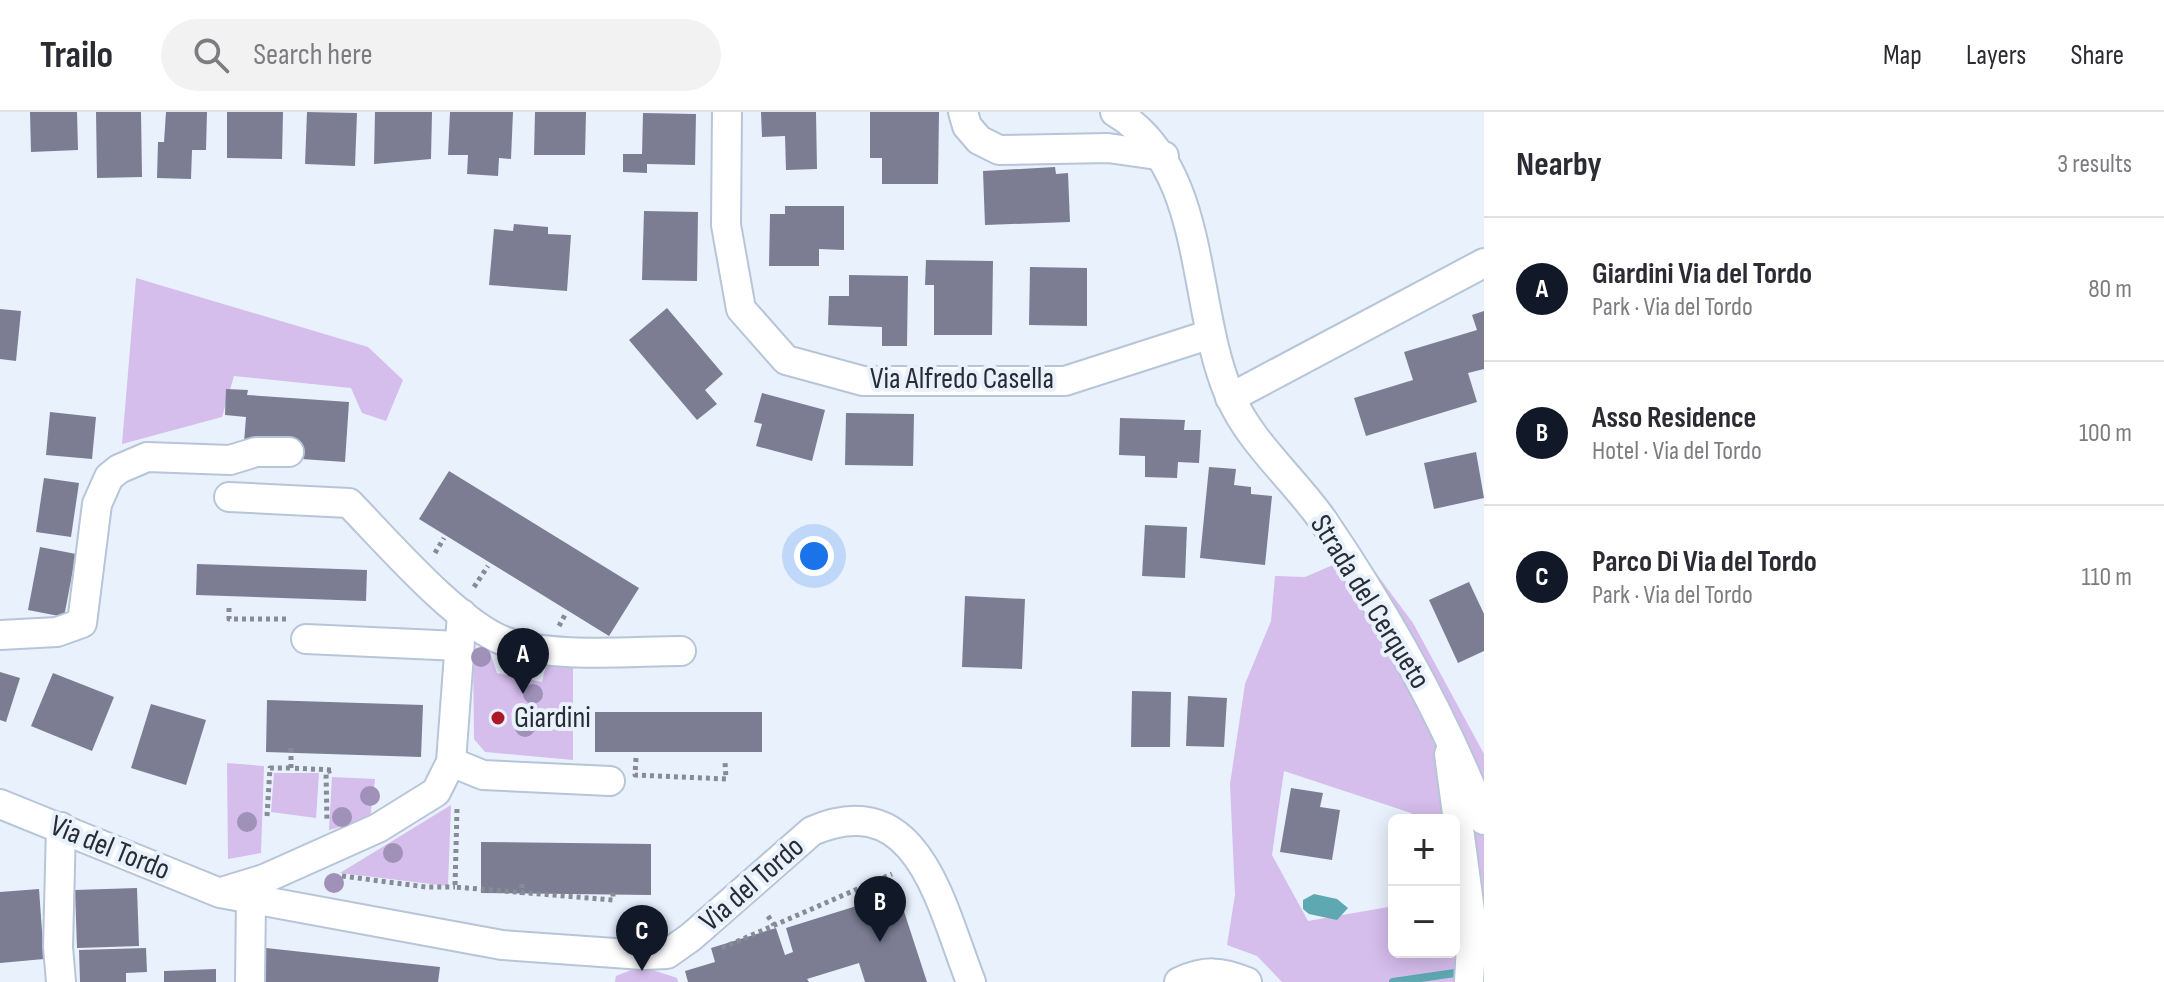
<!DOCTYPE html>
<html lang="en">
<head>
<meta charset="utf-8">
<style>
	body { margin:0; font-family:"Sofia Sans Condensed",sans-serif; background:#f2f2f3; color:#2b2b33 }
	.controls { position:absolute; right:24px; bottom:24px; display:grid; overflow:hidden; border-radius:12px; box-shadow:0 4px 20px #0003 }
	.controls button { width:72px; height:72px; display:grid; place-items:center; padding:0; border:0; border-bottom:2px solid #e1e1e2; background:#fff; color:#2b2b33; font:40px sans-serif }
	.you { position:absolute; left:814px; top:444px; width:28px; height:28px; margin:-20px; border:6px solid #fff; border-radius:50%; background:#1a73e8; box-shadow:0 0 0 12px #1a73e833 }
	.badge { display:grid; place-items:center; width:52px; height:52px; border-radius:50%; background:#111827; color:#fff; font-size:26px; font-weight:700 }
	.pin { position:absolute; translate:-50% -66px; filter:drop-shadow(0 2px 4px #0008) }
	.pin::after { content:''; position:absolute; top:42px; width:28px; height:24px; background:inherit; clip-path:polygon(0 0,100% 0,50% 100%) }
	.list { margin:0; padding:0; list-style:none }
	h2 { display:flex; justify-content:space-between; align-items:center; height:104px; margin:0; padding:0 32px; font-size:34px }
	h2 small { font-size:26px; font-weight:400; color:#7c7c81 }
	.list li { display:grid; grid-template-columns:52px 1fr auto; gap:24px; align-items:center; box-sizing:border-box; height:144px; padding:0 32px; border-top:2px solid #e1e1e2 }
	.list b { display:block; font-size:30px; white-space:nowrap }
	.list p { margin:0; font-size:26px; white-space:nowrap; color:#7c7c81 }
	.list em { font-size:26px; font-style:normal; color:#7c7c81 }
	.icon { flex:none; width:44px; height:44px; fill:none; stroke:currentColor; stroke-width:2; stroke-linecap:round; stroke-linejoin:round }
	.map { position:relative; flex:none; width:1484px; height:870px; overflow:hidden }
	header { display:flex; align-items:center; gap:48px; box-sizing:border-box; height:112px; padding:0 40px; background:#fff; border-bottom:2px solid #e1e1e2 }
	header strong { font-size:38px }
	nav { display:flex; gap:44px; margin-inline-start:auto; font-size:28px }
	.search { width:560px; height:72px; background:#f2f2f3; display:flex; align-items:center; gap:20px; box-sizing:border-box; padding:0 28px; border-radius:44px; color:#7c7c81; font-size:30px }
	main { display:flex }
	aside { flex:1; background:#fff }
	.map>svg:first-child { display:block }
	.green { fill:#d5bdec; fill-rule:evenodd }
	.water { fill:#5ea8b1 }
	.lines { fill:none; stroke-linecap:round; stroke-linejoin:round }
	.stream { stroke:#5ea8b1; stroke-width:8 }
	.building { fill:#7c7d92 }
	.minor-casing { stroke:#b7c5d8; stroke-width:32 }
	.path { stroke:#858c96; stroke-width:5; stroke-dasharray:4 4; stroke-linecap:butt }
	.minor { stroke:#fff; stroke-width:28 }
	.tree { fill:#a091b9 }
	.poi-dot { fill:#ad1927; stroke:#e9f1fd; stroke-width:3 }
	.labels { text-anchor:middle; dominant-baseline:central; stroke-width:8; stroke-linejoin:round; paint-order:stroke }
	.street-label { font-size:30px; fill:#272d34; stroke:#e9f1fd }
	.poi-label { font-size:30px; fill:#272d34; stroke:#e9f1fd; text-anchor:start }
</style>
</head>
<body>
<header>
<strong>Trailo</strong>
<div class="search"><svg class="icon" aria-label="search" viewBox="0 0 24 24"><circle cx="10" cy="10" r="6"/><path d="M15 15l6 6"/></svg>Search here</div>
<nav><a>Map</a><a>Layers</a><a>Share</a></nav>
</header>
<main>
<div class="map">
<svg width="1484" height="870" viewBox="0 0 1484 870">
	<rect width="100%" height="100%" fill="#e9f1fd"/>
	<g class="green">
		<polygon points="136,166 368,235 403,268 386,309 362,301 351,276 234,264 222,305 122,332"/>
		<path d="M 1361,441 L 1413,511 L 1484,642 L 1484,870 L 1282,870 L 1257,844 L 1227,833 L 1235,783 L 1230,672 L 1245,572 L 1271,509 L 1275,464 L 1305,465 ZM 1284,659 L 1411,701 L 1411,708 L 1454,708 L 1454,840 L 1394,840 L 1394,794 L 1308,809 L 1272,743 Z"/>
		<polygon points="473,537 489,537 497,561 542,570 546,554 573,552 573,648 485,640 474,627"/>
		<polygon points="227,651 264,654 261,741 228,747"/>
		<polygon points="274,661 319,661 316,706 271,700"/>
		<polygon points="332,665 375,667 370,707 329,718"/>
		<polygon points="451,693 448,774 340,761"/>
		<polygon points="641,854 677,866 678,870 615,870 616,864"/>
	</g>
	<polygon class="water" points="1314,782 1337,787 1348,796 1337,808 1309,802 1303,797 1303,788"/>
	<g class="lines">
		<polyline class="stream" points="1393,870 1455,861"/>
	</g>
	<g class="building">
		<polygon points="30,0 77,0 78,38 31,40"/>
		<polygon points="96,0 141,0 142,65 97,66"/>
		<polygon points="166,0 207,0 206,38 192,38 191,67 157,66 158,30 164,30"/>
		<polygon points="227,0 283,0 282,47 227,46"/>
		<polygon points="307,0 357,1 355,54 305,52"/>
		<polygon points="375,0 432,0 431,47 374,52"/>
		<polygon points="450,0 513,0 511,47 499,46 498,64 467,62 468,43 448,43"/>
		<polygon points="535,0 586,0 585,43 534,43"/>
		<polygon points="761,0 816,0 817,57 786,58 785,24 762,25"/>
		<polygon points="870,0 939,0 938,72 882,72 882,46 870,46"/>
		<polygon points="643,1 696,2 695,53 647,52 647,61 623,60 623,42 642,42"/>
		<polygon points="1055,55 1056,62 1068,61 1070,110 985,113 983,59"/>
		<polygon points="785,94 844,94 844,138 819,137 819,154 769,154 770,102 785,102"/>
		<polygon points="644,99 698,100 697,169 642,168"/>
		<polygon points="514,112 548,115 548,122 571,123 567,179 489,173 494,117 513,119"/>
		<polygon points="926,148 993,149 992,223 934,223 934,173 925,173"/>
		<polygon points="1030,155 1087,156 1087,214 1029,213"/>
		<polygon points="849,163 908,164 907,234 882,234 882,215 828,213 829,184 849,184"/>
		<polygon points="667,196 723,262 705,278 717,292 697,308 629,228"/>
		<polygon points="0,197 21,199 16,249 0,247"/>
		<polygon points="1484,199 1484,257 1468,261 1477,290 1366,324 1354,286 1413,268 1404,240 1477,218 1472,203"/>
		<polygon points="226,277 248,278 247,283 349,290 345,350 243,343 246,305 225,303"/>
		<polygon points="762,281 825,298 812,349 756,334 762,312 754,310"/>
		<polygon points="50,300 96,305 92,347 46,343"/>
		<polygon points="846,301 914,302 913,354 845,353"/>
		<polygon points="1120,306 1185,308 1184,318 1201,318 1199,351 1178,350 1177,366 1145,365 1145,344 1119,343"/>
		<polygon points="1476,340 1484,386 1434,397 1424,351"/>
		<polygon points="1209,355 1236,357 1234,373 1251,375 1251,382 1272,384 1265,453 1200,446"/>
		<polygon points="449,359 639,476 609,524 419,407"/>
		<polygon points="44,366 79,371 71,425 36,420"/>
		<polygon points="1145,413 1187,415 1185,466 1142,464"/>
		<polygon points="40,435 76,442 64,505 28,498"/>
		<polygon points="197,452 367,458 366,489 196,483"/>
		<polygon points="1469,470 1484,502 1484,539 1458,551 1429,488"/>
		<polygon points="965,484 1025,487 1022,557 962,555"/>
		<polygon points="0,560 20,566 6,610 0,608"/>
		<polygon points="53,561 114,585 92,639 31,614"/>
		<polygon points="1132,579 1171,580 1170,635 1131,635"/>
		<polygon points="1188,584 1227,586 1224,635 1186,634"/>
		<polygon points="267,588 423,593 421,645 266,640"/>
		<polygon points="151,592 206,608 186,673 131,656"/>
		<rect x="595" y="600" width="167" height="40"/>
		<polygon points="1291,676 1323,681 1320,695 1340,698 1332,748 1280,740"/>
		<polygon points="481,730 651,732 651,783 481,781"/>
		<polygon points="137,776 139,834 77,836 75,778"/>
		<polygon points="39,777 44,847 0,851 0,780"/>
		<polygon points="898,781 927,870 865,870 859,851 807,867 809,870 688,870 685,859 715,850 711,836 776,816 785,843 793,840 786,816"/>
		<polygon points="146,836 147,860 126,861 126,870 80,870 79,838"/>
		<polygon points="266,836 440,855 438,870 262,870"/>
		<polygon points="216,857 216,870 164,870 164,859"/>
	</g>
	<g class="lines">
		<defs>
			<g id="minor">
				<polyline points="727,0 726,113 741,197 786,248 863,269 1065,269 1208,223"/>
				<polyline points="963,0 967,14 979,28 999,38 1108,36 1164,44"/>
				<path d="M 1115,0 C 1209,56 1190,193 1230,284 C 1250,331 1295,368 1324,410 C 1387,503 1444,603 1484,708"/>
				<polyline points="1230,286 1484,151"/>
				<path d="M 229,385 L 349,391 C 386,429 457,511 504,529 C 551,547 631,539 681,539"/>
				<polyline points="0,523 57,520 82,511 97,392 109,365 119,357 147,345 230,348 256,340 289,340"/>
				<polyline points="306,527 459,534"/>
				<polyline points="1449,642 1472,814 1469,870"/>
				<polyline points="451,650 483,663 610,669"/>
				<path d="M 0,692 L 220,781 L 502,833 L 643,843 L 667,842 L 691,825 L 812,719 C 919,673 941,795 971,870"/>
				<polyline points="225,779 264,767 378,716 436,680 451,650 462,502"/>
				<polyline points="61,870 58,835 61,715"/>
				<polyline points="250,870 251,787"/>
				<path d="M 1179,870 C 1205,858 1221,859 1247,870"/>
			</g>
		</defs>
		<use href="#minor" class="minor-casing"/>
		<g class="path">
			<polyline points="435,441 444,426"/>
			<polyline points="474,475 488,454"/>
			<polyline points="229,496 229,507 290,507"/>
			<polyline points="559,514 566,501"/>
			<polyline points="291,636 291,656 333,658 326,660 327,710"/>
			<polyline points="636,646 635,663 726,667 725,650"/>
			<polyline points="457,697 455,775 613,788 613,777"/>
			<polyline points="267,704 270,656 291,656"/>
			<polyline points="342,764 426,775 455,775"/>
			<polyline points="522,772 522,783"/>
			<polyline points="768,804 774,813"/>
			<polyline points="722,836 892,762"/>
		</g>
		<use href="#minor" class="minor"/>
	</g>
	<g class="tree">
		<circle cx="481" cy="545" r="10"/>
		<circle cx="533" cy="582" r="10"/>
		<circle cx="525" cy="615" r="10"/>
		<circle cx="370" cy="684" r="10"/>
		<circle cx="342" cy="705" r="10"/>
		<circle cx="247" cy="710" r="10"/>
		<circle cx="393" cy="741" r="10"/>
		<circle cx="334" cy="771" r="10"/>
	</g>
	<circle class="poi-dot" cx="498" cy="606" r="8"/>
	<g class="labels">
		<g class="street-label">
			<text x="962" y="267">Via Alfredo Casella</text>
			<text transform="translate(1370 490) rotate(58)">Strada del Cerqueto</text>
			<text transform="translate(110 736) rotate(22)">Via del Tordo</text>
			<text transform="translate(752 772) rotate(-41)">Via del Tordo</text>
		</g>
		<g class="poi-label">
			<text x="514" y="606">Giardini</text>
		</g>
	</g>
</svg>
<div class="controls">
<button>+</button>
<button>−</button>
</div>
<div class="you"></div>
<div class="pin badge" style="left:523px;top:582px">A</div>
<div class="pin badge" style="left:880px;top:830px">B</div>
<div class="pin badge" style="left:642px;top:859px">C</div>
</div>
<aside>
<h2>Nearby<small>3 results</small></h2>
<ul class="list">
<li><span class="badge">A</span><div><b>Giardini Via del Tordo</b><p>Park · Via del Tordo</p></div><em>80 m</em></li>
<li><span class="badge">B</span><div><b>Asso Residence</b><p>Hotel · Via del Tordo</p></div><em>100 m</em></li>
<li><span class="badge">C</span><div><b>Parco Di Via del Tordo</b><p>Park · Via del Tordo</p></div><em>110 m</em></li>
</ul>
</aside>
</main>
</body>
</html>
